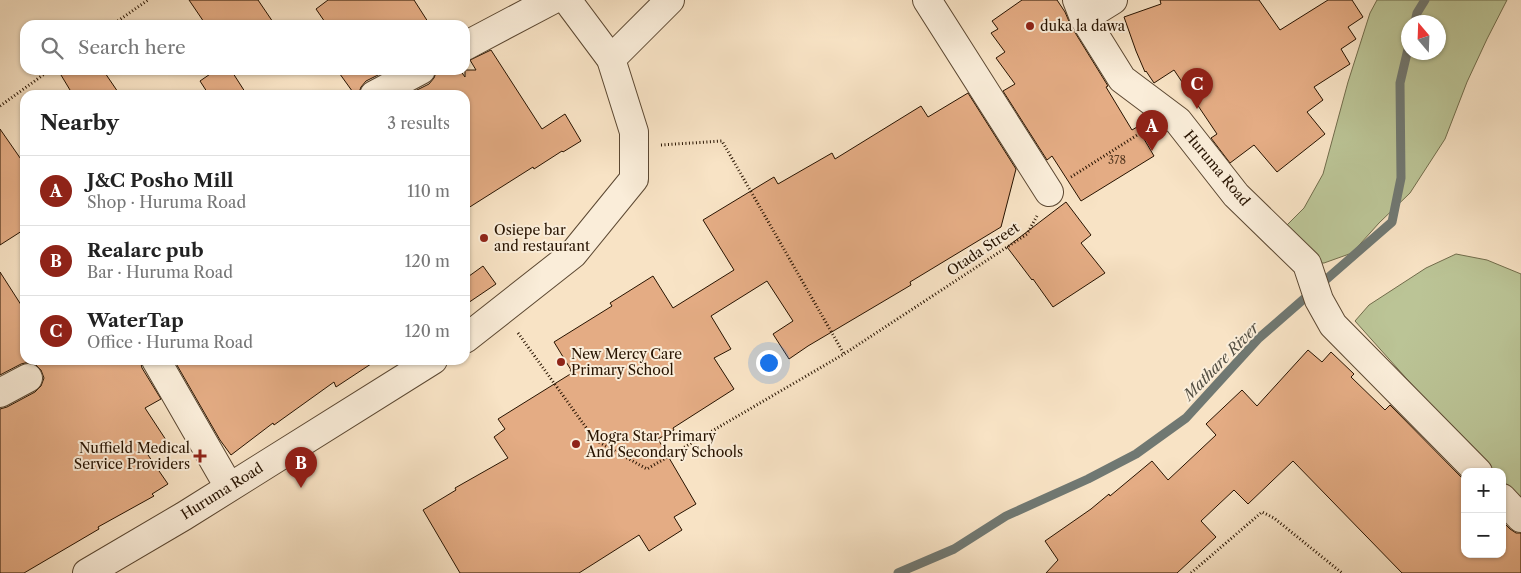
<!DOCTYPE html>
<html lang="en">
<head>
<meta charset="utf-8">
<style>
	body { margin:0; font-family:"Libre Caslon Text",serif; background:#f2f2f2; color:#222 }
	.controls { position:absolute; right:15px; bottom:15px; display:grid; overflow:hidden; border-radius:10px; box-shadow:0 1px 4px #0004 }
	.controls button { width:45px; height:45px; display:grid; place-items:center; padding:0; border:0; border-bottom:1px solid #e0e0e0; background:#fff; color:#222; font:25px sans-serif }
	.compass { position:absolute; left:1401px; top:15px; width:45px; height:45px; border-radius:50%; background:#fff; box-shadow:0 1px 4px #0004; rotate:341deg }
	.you { position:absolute; left:768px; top:362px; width:18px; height:18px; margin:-12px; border:4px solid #fff; border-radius:50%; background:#1a73e8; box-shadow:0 0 0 8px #1a73e833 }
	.badge { display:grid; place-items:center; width:32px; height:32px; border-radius:50%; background:#8f2418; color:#fff; font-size:16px; font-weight:700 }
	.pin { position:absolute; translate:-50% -41px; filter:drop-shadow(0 1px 2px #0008) }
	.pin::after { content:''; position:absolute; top:26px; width:18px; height:15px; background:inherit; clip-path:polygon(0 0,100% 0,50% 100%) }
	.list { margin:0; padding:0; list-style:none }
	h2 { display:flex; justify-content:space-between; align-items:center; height:65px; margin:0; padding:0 20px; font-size:21px }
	h2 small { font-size:16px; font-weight:400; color:#767676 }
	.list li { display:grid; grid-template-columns:32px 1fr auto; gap:15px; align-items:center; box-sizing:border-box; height:70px; padding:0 20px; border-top:1px solid #e0e0e0 }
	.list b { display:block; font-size:19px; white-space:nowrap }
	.list p { margin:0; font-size:16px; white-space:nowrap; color:#767676 }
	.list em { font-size:16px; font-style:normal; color:#767676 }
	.icon { flex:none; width:28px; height:28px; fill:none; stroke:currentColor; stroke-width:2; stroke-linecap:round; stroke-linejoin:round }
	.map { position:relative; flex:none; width:1521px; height:573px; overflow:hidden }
	.search { position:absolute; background:#fff; box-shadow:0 1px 4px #0004; left:20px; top:20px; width:450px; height:55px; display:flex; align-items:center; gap:12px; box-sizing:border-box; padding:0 18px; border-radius:15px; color:#767676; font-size:19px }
	.panel { position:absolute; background:#fff; box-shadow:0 1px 4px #0004; left:20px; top:90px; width:450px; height:275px; border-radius:15px }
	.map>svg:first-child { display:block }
	.green { fill:#bbc496; stroke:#716c4b; fill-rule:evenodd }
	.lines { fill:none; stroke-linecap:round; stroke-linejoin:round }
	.stream { stroke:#707872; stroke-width:9 }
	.building { fill:#e4ac84; stroke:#271300 }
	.minor-casing { stroke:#5b4731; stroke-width:30 }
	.path { stroke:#271300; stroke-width:3; stroke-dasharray:1 2.5; stroke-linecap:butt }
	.minor { stroke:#faedd9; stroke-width:28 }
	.poi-dot { fill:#8f2418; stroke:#faedd9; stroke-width:2 }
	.labels { text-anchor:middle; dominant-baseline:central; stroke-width:4; stroke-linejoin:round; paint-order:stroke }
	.number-label { font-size:11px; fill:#563921 }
	.poi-label { font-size:14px; fill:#271300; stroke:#faedd9; text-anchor:start }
	.street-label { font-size:14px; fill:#271300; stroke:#faedd9 }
	.water-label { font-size:15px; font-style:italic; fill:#524e42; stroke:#faedd9 }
</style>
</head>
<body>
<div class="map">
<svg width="1521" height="573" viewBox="0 0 1521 573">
	<rect width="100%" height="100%" fill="#f8e3c5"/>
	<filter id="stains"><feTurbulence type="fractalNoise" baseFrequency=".004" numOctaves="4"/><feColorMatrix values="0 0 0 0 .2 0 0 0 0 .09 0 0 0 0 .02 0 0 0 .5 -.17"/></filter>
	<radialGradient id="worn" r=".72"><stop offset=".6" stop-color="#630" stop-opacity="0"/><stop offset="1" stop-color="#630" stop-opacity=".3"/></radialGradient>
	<g class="green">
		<path d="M 1377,0 L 1507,0 L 1487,39 L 1467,82 L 1445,139 L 1410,193 L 1379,223 L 1352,253 L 1324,263 L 1289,263 L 1285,227 L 1304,208 L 1323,174 L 1348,82 L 1370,13 ZM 1408,22 L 1438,22 L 1438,52 L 1408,52 Z"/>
		<polygon points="1456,254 1487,260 1521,274 1521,500 1502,481 1502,472 1492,472 1473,453 1355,321 1369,305 1426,268"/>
	</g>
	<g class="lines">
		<g class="stream">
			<polyline points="1415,22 1417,13 1425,0"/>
			<polyline points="898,573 954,549 1006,516 1088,479 1136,454 1186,418 1259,338 1392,222 1401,178 1400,83 1408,49"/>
		</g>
	</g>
	<g class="building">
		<polygon points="189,0 258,0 275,25 206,25"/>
		<polygon points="328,0 414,0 430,25 327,25 316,9"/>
		<polygon points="1022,0 1057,0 1065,12 1071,26 1108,86 1106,87 1132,130 1137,127 1154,156 1081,201 1052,156 1047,160 1003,91 1015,84 996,58 1005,52 991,33 998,29 992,21"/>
		<polygon points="1160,0 1259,0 1280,30 1328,0 1352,0 1363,17 1348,27 1356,39 1341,49 1350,64 1314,87 1323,100 1307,112 1325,134 1277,172 1254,145 1230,163 1211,138 1217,134 1174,70 1154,83 1146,71 1145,72 1136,51 1124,17 1161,4"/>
		<polygon points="491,50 542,129 565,114 581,141 563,152 562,151 534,169 533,167 465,210 465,95 407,95 429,84 434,78 437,70 460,70 465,77 465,70 476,70 470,60"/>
		<polygon points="58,70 103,70 120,95 73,95"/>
		<polygon points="216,70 231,70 247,95 209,95 200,81"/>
		<polygon points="337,70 388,70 366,81 361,87 358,95 355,95"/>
		<polygon points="968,93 1016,169 1001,227 910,282 911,285 808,346 789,359 773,334 793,321 767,281 711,316 731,349 714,358 734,389 673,428 674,430 658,439 696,504 674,517 682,530 649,551 639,535 579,573 460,573 423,510 456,490 455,488 508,458 494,437 505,429 498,419 572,373 570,370 571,370 554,342 612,306 610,303 653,276 673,308 734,270 703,220 774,177 778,184 832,153 835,159 921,106 928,117"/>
		<polygon points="0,129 25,165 25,229 0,245"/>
		<polygon points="1066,202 1091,235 1081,243 1105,273 1053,307 1033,279 1032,280 1007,247"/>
		<polygon points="483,266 496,284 465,305 465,279"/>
		<polygon points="0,272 25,311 25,360 140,360 142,368 161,399 145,408 168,443 148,455 168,484 152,494 154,496 98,527 99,529 24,573 0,573 0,409 7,407 35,392 41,386 44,378 41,370 36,365 29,362 21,364 0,375"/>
		<polygon points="1308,350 1322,362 1331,352 1354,374 1351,377 1385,410 1390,405 1465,481 1465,554 1502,554 1502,521 1510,529 1516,533 1521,533 1521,573 1402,573 1293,461 1248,504 1234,490 1201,521 1216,537 1177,573 1046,573 1058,560 1045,541 1091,509 1109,494 1110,496 1152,461 1168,480 1216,435 1206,424 1242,390 1257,406"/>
		<polygon points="174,360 377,360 336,387 334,382 274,425 273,423 231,455 220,440"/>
	</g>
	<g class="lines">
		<defs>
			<g id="minor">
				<polyline points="927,0 1049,192"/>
				<polyline points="1077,0 1084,18 1122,79 1178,121 1236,195 1307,264 1319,300 1333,325 1478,472"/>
				<polyline points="1084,18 1113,0"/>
				<polyline points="465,46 552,0"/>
				<polyline points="611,59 670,0"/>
				<polyline points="374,95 421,70"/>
				<polyline points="465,339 573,254 634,179 634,132 611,59 567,0"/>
				<polyline points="156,360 229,487"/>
				<polyline points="0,393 28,378"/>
				<polyline points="1502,498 1521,518"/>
				<polyline points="87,573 184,516 433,360"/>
			</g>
		</defs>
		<use href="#minor" class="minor-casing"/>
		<g class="path">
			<polyline points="112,25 148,0"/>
			<polyline points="0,106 50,70"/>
			<polyline points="661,145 722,141 844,354"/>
			<polyline points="1071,177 1142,132"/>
			<polyline points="518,333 595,440 647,469 844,354 1027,234 1037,216"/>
			<polyline points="1191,573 1262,512 1274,518 1342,573"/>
		</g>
		<use href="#minor" class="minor"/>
	</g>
	<g class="poi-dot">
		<circle cx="1030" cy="26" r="5"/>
		<circle cx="484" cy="238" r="5"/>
		<circle cx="561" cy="362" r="5"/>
		<circle cx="576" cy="444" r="5"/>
		<path d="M197.5 448.5h5v5h5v5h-5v5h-5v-5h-5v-5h5z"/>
	</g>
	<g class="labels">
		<g class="number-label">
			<text x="1117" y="160">378</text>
		</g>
		<g class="poi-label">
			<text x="1040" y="26">duka la dawa</text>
			<text x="494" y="230">Osiepe bar<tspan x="494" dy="16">and restaurant</tspan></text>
			<text x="571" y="354">New Mercy Care<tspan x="571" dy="16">Primary School</tspan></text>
			<text x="586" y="436">Mogra Star Primary<tspan x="586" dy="16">And Secondary Schools</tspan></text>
			<text x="190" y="448" text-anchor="end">Nuffield Medical<tspan x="190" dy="16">Service Providers</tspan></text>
		</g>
		<g class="street-label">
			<text transform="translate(1217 168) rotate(50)">Huruma Road</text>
			<text transform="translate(983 249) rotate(-34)">Otada Street</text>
			<text transform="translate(222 491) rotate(-32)">Huruma Road</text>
		</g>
		<g class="water-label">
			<text transform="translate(1221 361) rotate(-46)">Mathare River</text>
		</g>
	</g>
	<rect width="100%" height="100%" filter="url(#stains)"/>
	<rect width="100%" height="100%" fill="url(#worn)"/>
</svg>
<div class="controls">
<button>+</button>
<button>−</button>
</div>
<svg class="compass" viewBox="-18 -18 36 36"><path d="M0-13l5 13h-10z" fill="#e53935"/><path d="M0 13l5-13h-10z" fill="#767676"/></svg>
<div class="you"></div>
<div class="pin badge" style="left:1152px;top:151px">A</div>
<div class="pin badge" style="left:301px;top:488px">B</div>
<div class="pin badge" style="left:1197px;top:109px">C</div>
<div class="search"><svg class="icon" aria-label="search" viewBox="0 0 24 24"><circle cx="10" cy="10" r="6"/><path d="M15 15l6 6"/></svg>Search here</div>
<section class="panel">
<h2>Nearby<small>3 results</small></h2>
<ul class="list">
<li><span class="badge">A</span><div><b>J&amp;C Posho Mill</b><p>Shop · Huruma Road</p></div><em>110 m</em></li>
<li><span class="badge">B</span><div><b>Realarc pub</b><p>Bar · Huruma Road</p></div><em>120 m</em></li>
<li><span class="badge">C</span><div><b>WaterTap</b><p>Office · Huruma Road</p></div><em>120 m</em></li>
</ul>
</section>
</div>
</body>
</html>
